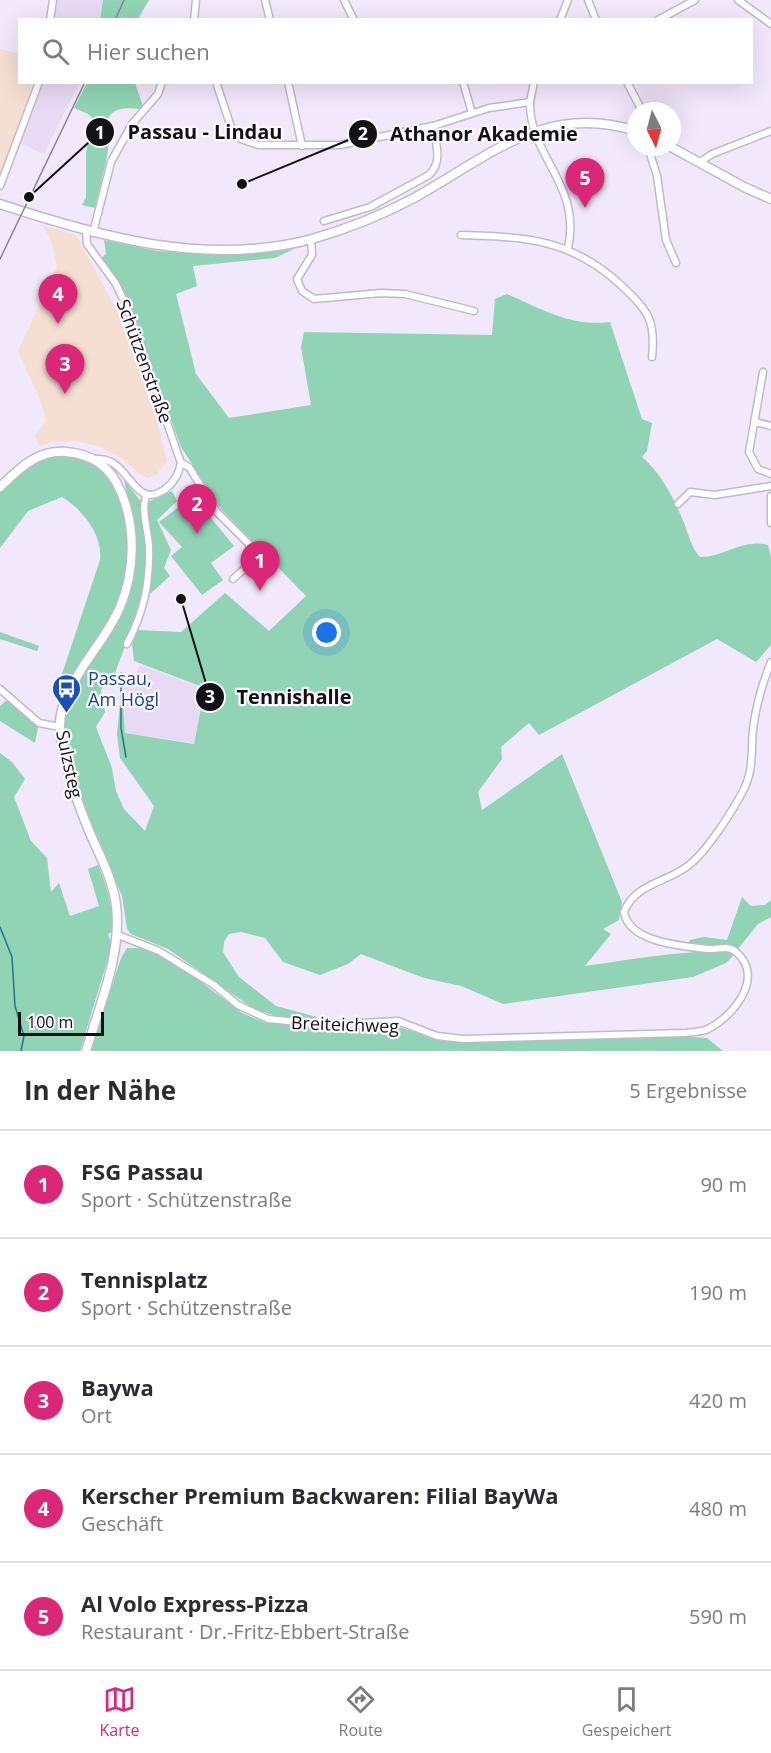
<!DOCTYPE html>
<html lang="de">
<head>
<meta charset="utf-8">
<style>
	body { margin:0; font-family:"Open Sans",sans-serif; background:#f2f2f3; color:#2b2b33 }
	.compass { position:absolute; left:627px; top:102px; width:54px; height:54px; border-radius:50%; background:#fff; box-shadow:0 6px 24px #0002; rotate:174deg }
	.scale { position:absolute; left:18px; bottom:15px; width:86px; box-sizing:border-box; padding-left:6px; border:3px solid #131016; border-top:0; font-size:16px; line-height:21px; white-space:nowrap; color:#131016; -webkit-text-stroke:4px #fbf9fd; paint-order:stroke }
	.you { position:absolute; left:327px; top:633px; width:21px; height:21px; margin:-15px; border:4px solid #fff; border-radius:50%; background:#1a73e8; box-shadow:0 0 0 9px #1a73e833 }
	.badge { display:grid; place-items:center; width:39px; height:39px; border-radius:50%; background:#db2777; color:#fff; font-size:20px; font-weight:700 }
	.pin { position:absolute; translate:-50% -50px; filter:drop-shadow(0 2px 3px #0008) }
	.pin::after { content:''; position:absolute; top:32px; width:21px; height:18px; background:inherit; clip-path:polygon(0 0,100% 0,50% 100%) }
	.list { margin:0; padding:0; list-style:none }
	h2 { display:flex; justify-content:space-between; align-items:center; height:78px; margin:0; padding:0 24px; font-size:26px }
	h2 small { font-size:20px; font-weight:400; color:#7c7c81 }
	.list li { display:grid; grid-template-columns:39px 1fr auto; gap:18px; align-items:center; box-sizing:border-box; height:108px; padding:0 24px; border-top:2px solid #e1e1e2 }
	.list b { display:block; font-size:22px; white-space:nowrap }
	.list p { margin:0; font-size:20px; white-space:nowrap; color:#7c7c81 }
	.list em { font-size:20px; font-style:normal; color:#7c7c81 }
	.icon { flex:none; width:33px; height:33px; fill:none; stroke:currentColor; stroke-width:2; stroke-linecap:round; stroke-linejoin:round }
	.map { position:relative; flex:none; width:771px; height:1051px; overflow:hidden }
	.search { position:absolute; background:#fff; box-shadow:0 6px 24px #0002; left:18px; right:18px; top:18px; height:66px; display:flex; align-items:center; gap:15px; box-sizing:border-box; padding:0 21px; border-radius:0px; color:#7c7c81; font-size:22px }
	.sheet { height:618px; background:#fff }
	nav { display:flex; justify-content:space-around; align-items:center; box-sizing:border-box; height:84px; border-top:2px solid #e1e1e2; background:#fff; font-size:16px; color:#7c7c81 }
	nav a { display:grid; justify-items:center; gap:3px }
	nav .on { color:#db2777 }
	.map>svg:first-child { display:block }
	.commercial { fill:#f5ded2 }
	.built { fill:#e8daf4 }
	.green { fill:#90d3b5 }
	.lines { fill:none; stroke-linecap:round; stroke-linejoin:round }
	.stream { stroke:#20788f; stroke-width:1.5 }
	.street-casing { stroke:#c2b8cc; stroke-width:9 }
	.secondary-casing { stroke:#c2b8cc; stroke-width:11 }
	.street { stroke:#fff; stroke-width:6 }
	.secondary { stroke:#fff; stroke-width:8 }
	.rail { stroke:#8b8492; stroke-width:1.5 }
	.labels { text-anchor:middle; dominant-baseline:central; stroke-width:4.5; stroke-linejoin:round; paint-order:stroke }
	.street-label { font-size:18px; fill:#131016; stroke:#fbf9fd }
	.transit-label { font-size:18px; fill:#164399; stroke:#fbf9fd; text-anchor:start }
	.leader { fill:none; stroke:#131016; stroke-width:2 }
	.callout-dot { fill:#131016; stroke:#fbf9fd; stroke-width:2 }
	.mark-label { font-size:18px; text-anchor:middle; font-weight:bold; fill:#fff }
	.callout-label { font-size:20px; text-anchor:middle; font-weight:bold; fill:#131016; stroke:#fbf9fd; stroke-width:4.5; stroke-linejoin:round; paint-order:stroke }
</style>
</head>
<body>
<div class="map">
<svg width="771" height="1051" viewBox="0 0 771 1051">
	<rect width="100%" height="100%" fill="#f2e8fc"/>
	<g class="commercial">
		<polygon points="0,49 19,54 20,82 32,83 23,118 0,176"/>
		<polygon points="34,223 76,235 116,309 156,418 167,461 156,475 148,478 140,474 123,459 98,446 76,441 52,442 39,446 35,435 46,422 41,402 18,351 57,267 51,241 44,227"/>
	</g>
	<g class="built">
		<polygon points="55,0 103,0 99,19 53,20"/>
		<polygon points="43,83 79,83 44,154 20,143"/>
		<polygon points="140,665 205,689 194,743 125,733 124,683 132,683"/>
	</g>
	<g class="green">
		<polygon points="103,0 149,0 138,19 100,19"/>
		<path d="M 87,83 L 135,83 L 143,106 L 140,109 C 131,108 120,107 112,113 C 105,119 109,127 109,135 C 109,159 100,184 95,208 L 82,205 L 86,198 L 86,153 L 92,118 L 88,114 L 74,108 Z"/>
		<path d="M 104,240 L 158,251 L 218,255 L 294,249 L 275,258 L 193,266 L 197,286 L 176,294 L 196,374 L 229,418 L 311,405 L 301,347 L 304,332 L 492,335 L 495,299 L 507,294 C 542,309 571,327 610,322 L 642,419 L 652,423 L 647,451 L 642,457 C 661,473 675,500 684,523 C 689,536 691,547 700,557 C 724,557 744,538 768,545 L 771,557 L 771,645 L 756,662 L 717,639 L 539,735 L 529,723 L 501,747 L 502,759 L 478,792 L 482,810 L 562,754 L 622,902 L 619,920 L 603,929 L 611,934 L 585,966 C 611,963 717,944 734,955 L 726,963 L 693,977 L 503,1004 L 461,986 L 424,978 L 361,954 L 348,964 L 320,975 L 283,962 L 265,938 L 241,932 L 229,934 L 224,942 L 223,952 L 239,977 L 276,1006 L 317,1017 L 316,1021 L 289,1020 L 254,1009 L 168,949 L 131,934 L 127,929 L 122,896 L 77,788 L 64,723 L 65,708 L 74,688 L 116,624 L 135,546 L 133,517 L 124,480 L 143,504 L 172,491 L 177,501 L 157,520 L 171,550 L 164,568 L 170,576 L 141,602 L 114,676 L 101,690 L 105,712 L 96,727 L 112,768 L 116,791 L 124,809 L 145,831 L 154,806 L 120,758 L 117,734 L 122,684 L 125,733 L 194,744 L 205,688 L 134,661 L 132,644 L 138,630 L 181,632 L 225,593 L 269,631 L 306,596 L 222,510 L 181,447 L 125,293 L 99,260 L 106,254 Z"/>
		<path d="M 61,456 C 75,457 89,459 100,468 C 133,491 133,567 119,602 C 106,635 74,661 63,696 L 60,680 L 100,560 C 103,535 83,510 62,497 L 28,511 L 0,548 L 0,490 C 19,472 35,459 61,456 Z"/>
		<polygon points="193,496 234,546 211,563 223,580 202,595 171,556 182,547 159,522"/>
		<polygon points="0,632 39,646 37,651 0,639"/>
		<polygon points="10,697 39,723 35,743 0,721 0,706"/>
		<path d="M 0,753 L 12,762 L 25,779 L 14,797 L 31,841 L 47,858 L 51,892 L 59,883 L 70,916 L 99,906 L 88,869 L 98,865 C 107,886 113,907 113,931 L 108,934 L 112,945 L 80,1051 L 0,1051 Z"/>
		<polygon points="742,897 751,906 765,905 771,900 771,917 758,924 737,950 688,944 690,940 704,937 727,940"/>
		<polygon points="127,948 140,948 160,955 189,973 242,1013 266,1023 339,1027 384,1022 430,1037 455,1041 582,1036 680,1036 707,1038 723,1051 91,1051 121,958"/>
	</g>
	<g class="lines">
		<g class="stream">
			<polyline points="121,673 121,728 126,757"/>
			<polyline points="0,927 12,957 15,1006 24,1036 21,1051"/>
		</g>
		<defs>
			<g id="street">
				<polyline points="265,0 270,20"/>
				<polyline points="344,0 354,20"/>
				<polyline points="588,0 596,20"/>
				<polyline points="738,0 771,24"/>
				<polyline points="50,20 53,0"/>
				<polyline points="194,20 196,0"/>
				<polyline points="560,20 568,0"/>
				<polyline points="658,20 695,0"/>
				<path d="M 216,82 L 232,130 L 241,139 L 258,145 L 340,145 L 433,126 L 489,108 L 530,102 C 529,157 582,184 568,248"/>
				<polyline points="288,82 302,146"/>
				<polyline points="463,82 472,113"/>
				<polyline points="627,82 642,111"/>
				<polyline points="530,102 534,82"/>
				<polyline points="648,147 657,176 666,240 676,263"/>
				<polyline points="699,163 712,154 771,131"/>
				<polyline points="0,186 39,82"/>
				<path d="M 324,221 L 370,207 L 429,175 C 443,162 436,144 433,126"/>
				<path d="M 86,231 L 87,244 L 116,284 L 128,310 L 181,463 C 178,475 174,483 164,490 C 132,511 130,456 96,459"/>
				<polyline points="93,233 111,162 132,124 158,94 162,82"/>
				<path d="M 461,235 C 527,237 572,239 622,286 C 648,311 656,320 652,357"/>
				<polyline points="311,239 312,255 297,279 302,291 314,299 381,293 405,294 474,311"/>
				<polyline points="763,372 749,452 758,469 771,474"/>
				<polyline points="755,422 771,426"/>
				<polyline points="181,463 189,467 217,512 249,544 252,562 233,579"/>
				<polyline points="771,496 771,523"/>
				<polyline points="678,504 690,492 715,495 771,486"/>
				<path d="M 127,644 C 144,612 150,583 149,546 C 148,530 141,510 146,496"/>
				<polyline points="0,689 39,723 60,727"/>
				<path d="M 118,935 L 159,951 L 214,985 L 238,1005 L 268,1019 L 326,1025 L 398,1021 L 437,1036 L 463,1039 L 685,1033 C 693,1032 701,1032 708,1029 C 734,1016 766,976 735,951 C 726,945 717,950 708,949 C 683,946 629,943 624,912 C 635,883 667,883 689,865 C 707,851 732,812 743,791 C 754,771 751,750 753,729 C 756,705 762,684 771,662"/>
			</g>
			<g id="secondary">
				<polyline points="671,147 744,187 771,199"/>
				<path d="M 0,204 C 100,237 207,267 312,239 C 347,229 382,215 414,198 C 488,157 545,102 636,131"/>
				<path d="M 0,487 C 20,468 37,450 66,452 C 93,454 111,467 121,492 C 136,527 135,572 120,607 C 112,627 96,647 84,665 C 72,685 59,704 60,728 C 63,763 76,800 90,833 C 100,856 113,880 116,905 C 122,954 100,1004 86,1051"/>
			</g>
		</defs>
		<use href="#street" class="street-casing"/>
		<use href="#secondary" class="secondary-casing"/>
		<use href="#street" class="street"/>
		<use href="#secondary" class="secondary"/>
		<g class="rail">
			<polyline points="115,20 124,0"/>
			<polyline points="0,259 85,82"/>
		</g>
	</g>
	<defs>
		<symbol id="bus-pin" viewBox="-11 -11 22 30"><path d="M0 17L-7.5 6A9.5 9.5 0 1 1 7.5 6Z" fill="#1a4fb4" stroke="#fbf9fd"/><path d="M-5-6H5V4H4V6H2V4H-2V6H-4V4H-5ZM-3.5-4V0h7V-4ZM-3.5 1.2v1.5H-2V1.2ZM2 1.2v1.5H3.5V1.2Z" fill="#fff"/></symbol>
	</defs>
	<g fill-rule="evenodd">
		<use href="#bus-pin" x="50" y="672" width="33" height="45"/>
	</g>
	<g class="labels">
		<g class="street-label">
			<text transform="translate(145 361) rotate(70)">Schützenstraße</text>
			<text transform="translate(70 764) rotate(78)">Sulzsteg</text>
			<text transform="translate(345 1024) rotate(2)">Breiteichweg</text>
		</g>
		<g class="transit-label">
			<text x="88" y="678">Passau,<tspan x="88" dy="21">Am Högl</tspan></text>
		</g>
	</g>
	<path class="leader" d="M29 197L100 132M242 184L363 134M181 599L210 697"/>
	<g class="callout-dot">
		<circle cx="29" cy="197" r="6"/>
		<circle cx="242" cy="184" r="6"/>
		<circle cx="181" cy="599" r="6"/>
		<circle cx="100" cy="132" r="15"/>
		<circle cx="363" cy="134" r="15"/>
		<circle cx="210" cy="697" r="15"/>
	</g>
	<g class="mark-label">
		<text x="100" y="139">1</text>
		<text x="363" y="140">2</text>
		<text x="210" y="703">3</text>
	</g>
	<g class="callout-label">
		<text x="205" y="139">Passau - Lindau</text>
		<text x="484" y="141">Athanor Akademie</text>
		<text x="294" y="704">Tennishalle</text>
	</g>
</svg>
<svg class="compass" viewBox="-18 -18 36 36"><path d="M0-13l5 13h-10z" fill="#e53935"/><path d="M0 13l5-13h-10z" fill="#7c7c81"/></svg>
<div class="scale">100 m</div>
<div class="you"></div>
<div class="pin badge" style="left:260px;top:591px">1</div>
<div class="pin badge" style="left:197px;top:534px">2</div>
<div class="pin badge" style="left:65px;top:394px">3</div>
<div class="pin badge" style="left:58px;top:324px">4</div>
<div class="pin badge" style="left:585px;top:208px">5</div>
<div class="search"><svg class="icon" aria-label="search" viewBox="0 0 24 24"><circle cx="10" cy="10" r="6"/><path d="M15 15l6 6"/></svg>Hier suchen</div>
</div>
<section class="sheet">
<h2>In der Nähe<small>5 Ergebnisse</small></h2>
<ul class="list">
<li><span class="badge">1</span><div><b>FSG Passau</b><p>Sport · Schützenstraße</p></div><em>90 m</em></li>
<li><span class="badge">2</span><div><b>Tennisplatz</b><p>Sport · Schützenstraße</p></div><em>190 m</em></li>
<li><span class="badge">3</span><div><b>Baywa</b><p>Ort</p></div><em>420 m</em></li>
<li><span class="badge">4</span><div><b>Kerscher Premium Backwaren: Filial BayWa</b><p>Geschäft</p></div><em>480 m</em></li>
<li><span class="badge">5</span><div><b>Al Volo Express-Pizza</b><p>Restaurant · Dr.-Fritz-Ebbert-Straße</p></div><em>590 m</em></li>
</ul>
</section>
<nav>
<a class="on"><svg class="icon" aria-label="map" viewBox="0 0 24 24"><path d="M3 6l6-2 6 2 6-2v14l-6 2-6-2-6 2zM9 4v14M15 6v14"/></svg>Karte</a>
<a><svg class="icon" aria-label="directions" viewBox="0 0 24 24"><path d="M12 3l9 9-9 9-9-9zM9 14v-3h6M13 9l2 2-2 2"/></svg>Route</a>
<a><svg class="icon" aria-label="saved" viewBox="0 0 24 24"><path d="M7 4h10v16l-5-4-5 4z"/></svg>Gespeichert</a>
</nav>
</body>
</html>
